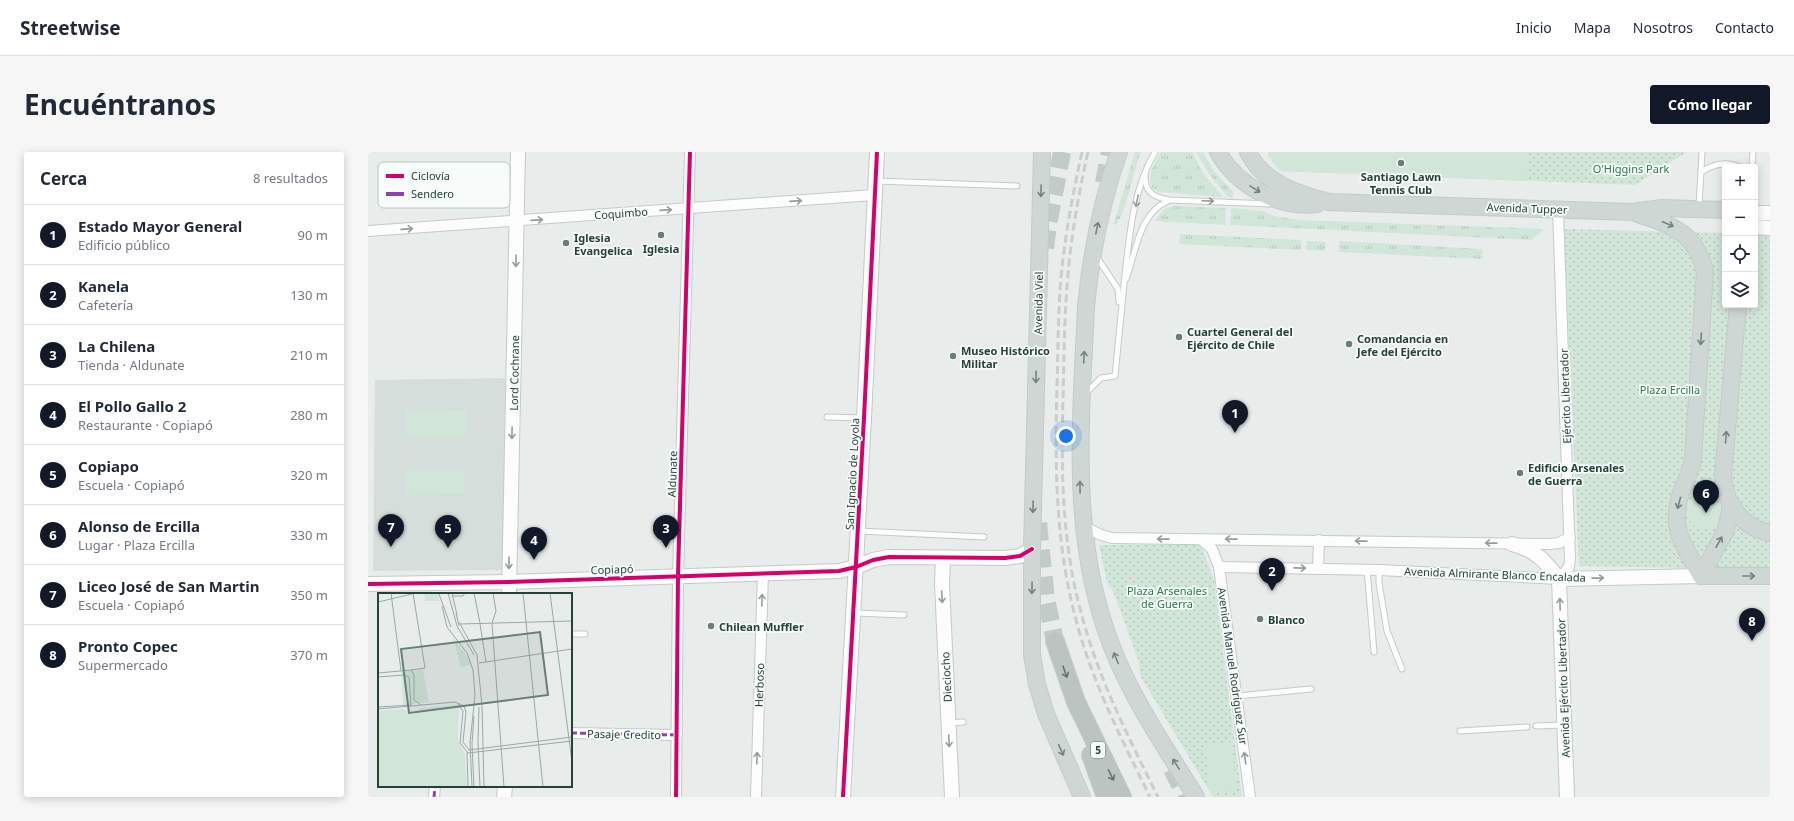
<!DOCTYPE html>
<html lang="es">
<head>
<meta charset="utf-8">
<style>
	body { margin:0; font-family:"Noto Sans",sans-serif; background:#f6f6f7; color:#1f2937 }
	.controls { position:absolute; right:12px; top:12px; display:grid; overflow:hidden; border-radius:4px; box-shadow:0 2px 10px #0003 }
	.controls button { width:36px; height:36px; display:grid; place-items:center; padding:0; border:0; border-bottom:1px solid #e0e1e3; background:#fff; color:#1f2937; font:20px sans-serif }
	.you { position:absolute; left:698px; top:284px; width:14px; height:14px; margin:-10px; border:3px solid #fff; border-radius:50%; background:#1a73e8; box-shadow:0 0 0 6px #1a73e833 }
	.badge { display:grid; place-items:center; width:26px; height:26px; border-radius:50%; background:#111827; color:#fff; font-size:13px; font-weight:700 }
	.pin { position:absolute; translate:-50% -33px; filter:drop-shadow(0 1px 2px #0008) }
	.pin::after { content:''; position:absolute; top:21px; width:14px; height:12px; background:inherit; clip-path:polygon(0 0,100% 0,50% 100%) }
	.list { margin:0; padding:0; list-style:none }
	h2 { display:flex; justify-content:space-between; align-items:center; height:52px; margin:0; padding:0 16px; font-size:17px }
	h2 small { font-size:13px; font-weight:400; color:#747a83 }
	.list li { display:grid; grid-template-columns:26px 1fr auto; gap:12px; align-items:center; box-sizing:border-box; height:60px; padding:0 16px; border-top:1px solid #e0e1e3 }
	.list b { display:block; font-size:15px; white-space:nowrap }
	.list p { margin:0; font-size:13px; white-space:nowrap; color:#747a83 }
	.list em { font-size:13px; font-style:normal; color:#747a83 }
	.icon { flex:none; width:22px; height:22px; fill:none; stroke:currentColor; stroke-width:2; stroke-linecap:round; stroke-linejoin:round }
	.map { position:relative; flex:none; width:1402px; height:645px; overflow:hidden; border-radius:4px }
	header { display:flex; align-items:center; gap:24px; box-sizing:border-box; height:56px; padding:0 20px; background:#fff; border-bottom:1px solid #e0e1e3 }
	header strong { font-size:19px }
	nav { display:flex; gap:22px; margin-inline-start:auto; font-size:14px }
	.intro { display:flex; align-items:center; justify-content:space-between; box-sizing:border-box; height:96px; padding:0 24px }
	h1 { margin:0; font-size:28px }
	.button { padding:10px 18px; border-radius:4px; background:#111827; color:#fff; font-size:14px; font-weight:700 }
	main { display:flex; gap:24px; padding:0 24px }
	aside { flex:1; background:#fff; border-radius:4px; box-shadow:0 2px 10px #0003 }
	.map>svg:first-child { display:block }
	.built { fill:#d6dedb }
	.grass { fill:url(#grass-tufts) }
	.park { fill:url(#park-dots) }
	.garden { fill:#d1e6d8 }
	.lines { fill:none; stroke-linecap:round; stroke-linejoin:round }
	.highway-tunnel { stroke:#c1cbc8; stroke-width:18; stroke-dasharray:18 9; stroke-linecap:butt }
	.lane-casing { stroke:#c5cac8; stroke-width:7 }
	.street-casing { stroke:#c5cac8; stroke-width:12 }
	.secondary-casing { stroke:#c3cbc8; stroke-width:16 }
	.primary-casing { stroke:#c3ccc9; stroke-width:18 }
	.highway-casing { stroke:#c3ccc9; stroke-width:20 }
	.lane { stroke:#fcfcfc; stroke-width:5 }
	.street { stroke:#fcfcfc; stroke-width:10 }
	.secondary { stroke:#fcfcfc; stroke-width:14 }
	.primary { stroke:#cfd7d5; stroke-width:16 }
	.highway { stroke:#bcc4c2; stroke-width:18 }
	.rail { stroke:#c9cdcc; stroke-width:3; stroke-dasharray:8 4; stroke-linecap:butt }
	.quiet { stroke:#8e44ad; stroke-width:3; stroke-dasharray:6 3; stroke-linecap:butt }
	.cycleway-casing { stroke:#f7fbf9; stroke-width:6 }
	.cycleway { stroke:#d6006c; stroke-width:4 }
	.oneway { stroke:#718580 }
	.oneway2 { stroke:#909f9b }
	.oneway3 { stroke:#617670 }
	.poi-dot { fill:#697e78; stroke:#f7fbf9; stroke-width:1.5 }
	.labels { text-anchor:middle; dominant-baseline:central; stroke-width:3.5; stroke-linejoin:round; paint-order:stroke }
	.shield { fill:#f7fbf9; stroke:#637a73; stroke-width:1 }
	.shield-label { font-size:10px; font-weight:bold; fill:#24423a }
	.park-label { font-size:11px; fill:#2d7a4b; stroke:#f7fbf9 }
	.poi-label { font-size:11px; font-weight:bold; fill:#24423a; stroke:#f7fbf9; text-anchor:start }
	.street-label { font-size:11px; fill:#24423a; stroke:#f7fbf9 }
	.inset-road { fill:none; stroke:#9aa9a4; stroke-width:1 }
	.view { fill:#697e78; fill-opacity:0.15; stroke:#697e78; stroke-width:2 }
	.inset-edge { fill:none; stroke:#24423a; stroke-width:2 }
	.key { fill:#f7fbf9; stroke:#b8c4c0; stroke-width:1 }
	.key-label { font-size:11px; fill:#24423a }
</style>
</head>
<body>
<header>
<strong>Streetwise</strong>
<nav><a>Inicio</a><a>Mapa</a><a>Nosotros</a><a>Contacto</a></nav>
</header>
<div class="intro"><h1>Encuéntranos</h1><a class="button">Cómo llegar</a></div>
<main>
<aside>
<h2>Cerca<small>8 resultados</small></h2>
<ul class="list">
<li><span class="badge">1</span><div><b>Estado Mayor General</b><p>Edificio público</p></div><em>90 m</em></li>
<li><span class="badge">2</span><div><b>Kanela</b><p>Cafetería</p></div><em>130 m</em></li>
<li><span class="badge">3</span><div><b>La Chilena</b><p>Tienda · Aldunate</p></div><em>210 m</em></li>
<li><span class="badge">4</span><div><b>El Pollo Gallo 2</b><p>Restaurante · Copiapó</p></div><em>280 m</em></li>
<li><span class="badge">5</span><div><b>Copiapo</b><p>Escuela · Copiapó</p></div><em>320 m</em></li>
<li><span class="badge">6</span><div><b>Alonso de Ercilla</b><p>Lugar · Plaza Ercilla</p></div><em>330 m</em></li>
<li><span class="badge">7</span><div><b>Liceo José de San Martin</b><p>Escuela · Copiapó</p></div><em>350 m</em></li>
<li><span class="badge">8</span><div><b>Pronto Copec</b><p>Supermercado</p></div><em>370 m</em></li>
</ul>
</aside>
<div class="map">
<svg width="1402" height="645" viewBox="0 0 1402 645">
	<defs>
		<pattern id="grass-tufts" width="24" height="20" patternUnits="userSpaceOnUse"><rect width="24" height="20" fill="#d1e6d8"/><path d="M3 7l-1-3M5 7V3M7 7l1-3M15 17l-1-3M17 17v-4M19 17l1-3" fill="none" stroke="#b3c6ba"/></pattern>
		<pattern id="park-dots" width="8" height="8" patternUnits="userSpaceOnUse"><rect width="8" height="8" fill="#d1e6d8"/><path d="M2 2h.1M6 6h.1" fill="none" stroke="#b3c6ba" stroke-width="1.8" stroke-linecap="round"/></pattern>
	</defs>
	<rect width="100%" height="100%" fill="#e8edeb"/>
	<polygon class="built" points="137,226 135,418 5,419 7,228"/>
	<g class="grass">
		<path d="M 767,0 L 773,0 C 764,20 760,59 747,74 L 746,71 Z"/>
		<path d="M 793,0 L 824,0 L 835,21 L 855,45 L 790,40 L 784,36 C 779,22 786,12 793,0 Z"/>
		<polygon points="828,0 835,0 846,19 865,40 865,45 863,46 859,44 841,22"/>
		<polygon points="805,54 858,56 857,73 786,69 797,57"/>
		<polygon points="863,56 896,59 905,64 932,68 1176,77 1164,88 862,73"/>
		<polygon points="812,82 933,88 933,98 811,92"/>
		<polygon points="939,89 958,90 957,99 938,98"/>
		<polygon points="971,89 1115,97 1114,107 971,100"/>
	</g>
	<g class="park">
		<polygon points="901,0 1323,0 1317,1 1267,33 912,19 900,4"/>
		<polygon points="1196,77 1357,81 1357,153 1387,153 1387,82 1402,82 1402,416 1318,416 1211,414"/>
		<polygon points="731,393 833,393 846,428 874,645 845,645 774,527 772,522 771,510 745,439 739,431"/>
	</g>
	<g class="garden">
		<polygon points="901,0 1160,0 1158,29 912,19 900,4"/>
		<polygon points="98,258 98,284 38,284 38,259"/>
		<polygon points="37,317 96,317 97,342 37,343"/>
		<circle cx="1335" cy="361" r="16"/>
		<polygon points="864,590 868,638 842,641 837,593"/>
	</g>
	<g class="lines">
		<g class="highway-tunnel">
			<polyline points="736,31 742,0"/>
			<polyline points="677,96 680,73 694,0"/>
			<polyline points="670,371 678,447 687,489"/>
			<polyline points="804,617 818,645"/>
		</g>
		<defs>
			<g id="lane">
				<polyline points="1384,15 1385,0"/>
				<path d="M 1333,20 C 1346,12 1357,9 1372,15"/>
				<path d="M 777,21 C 776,39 784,45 801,48 L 903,52"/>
				<polyline points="508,29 649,34"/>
				<polyline points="1331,55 1334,0"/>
				<polyline points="728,104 750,137 751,150"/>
				<path d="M 758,127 C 768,100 771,61 800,49"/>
				<path d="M 718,241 L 733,226 L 747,224 C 750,193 753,163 756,132 C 761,88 764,39 787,0"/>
				<polyline points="459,265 494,266"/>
				<polyline points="491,379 616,385"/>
				<polyline points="999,417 1006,500"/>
				<polyline points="1011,418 1011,431 1019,479 1034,517"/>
				<polyline points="487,461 536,463"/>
				<polyline points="203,482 217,482"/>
				<polyline points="869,544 943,537"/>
				<polyline points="581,571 595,570"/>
				<polyline points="1168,574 1196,573"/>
				<polyline points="1092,579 1159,575"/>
			</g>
			<g id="street">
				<polyline points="0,79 506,43"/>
				<polyline points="715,374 733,383 744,386 1182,392 1191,391 1202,385"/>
				<polyline points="834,388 844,397 851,415 882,645"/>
				<polyline points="851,415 1011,418 1191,427 1201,415 1202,407 1190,57"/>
				<polyline points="950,417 951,388"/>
				<polyline points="203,581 309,583"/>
				<polyline points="66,645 67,634"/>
				<polyline points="308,645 310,423 322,0"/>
				<polyline points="388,645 395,421"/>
			</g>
			<g id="secondary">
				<polyline points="1387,61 1402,61"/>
				<polyline points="1387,75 1402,76"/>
				<path d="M 1144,392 C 1168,398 1177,409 1191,427"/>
				<polyline points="575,406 574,432 584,645"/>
				<polyline points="1191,427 1199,645"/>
				<polyline points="1191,427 1333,424"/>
				<polyline points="0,432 141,430 471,419 488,415 505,408 521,405 637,406 652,404 664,397"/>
				<polyline points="141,442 150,0"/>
				<polyline points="136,645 137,634"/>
				<polyline points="475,645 496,266 509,0"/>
			</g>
			<g id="primary">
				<polyline points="674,0 664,397 664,503 669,532 678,562 714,645"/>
				<path d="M 751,0 C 733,51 723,101 718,155 C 713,269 701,386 744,495 C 765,549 798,596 828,645"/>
				<path d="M 850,0 C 868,33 911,57 949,52"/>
				<path d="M 880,0 C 895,31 930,42 961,50 L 1264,60 L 1294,56 L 1357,58"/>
				<path d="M 1267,61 C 1302,73 1328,79 1337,120 L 1325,307 C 1323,319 1318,329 1313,341 C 1301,377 1316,394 1333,424"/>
				<path d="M 1370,153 L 1355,323 C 1357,352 1373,375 1402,381"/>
				<polyline points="1333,424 1358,378 1363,354"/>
				<polyline points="1333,424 1402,424"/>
			</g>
			<g id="highway">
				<polyline points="687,489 708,550 754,645"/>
				<polyline points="723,603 738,645"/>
			</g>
		</defs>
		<use href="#lane" class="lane-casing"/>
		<use href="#street" class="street-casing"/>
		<use href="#secondary" class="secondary-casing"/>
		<use href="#primary" class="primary-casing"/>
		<use href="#highway" class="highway-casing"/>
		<use href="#lane" class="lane"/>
		<use href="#street" class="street"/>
		<use href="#secondary" class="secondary"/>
		<use href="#primary" class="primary"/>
		<use href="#highway" class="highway"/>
		<g class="rail">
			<path d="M 714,0 C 705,41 697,83 693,125 C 690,162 690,198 689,235 C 687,312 687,388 707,464 C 723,528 753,586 782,645"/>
			<path d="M 720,0 C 710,45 702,90 699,135 C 696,173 696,211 695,248 C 693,321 694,393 714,464 C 731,528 761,586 790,645"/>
		</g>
		<g class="quiet">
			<polyline points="203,581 309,583"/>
			<polyline points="66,645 67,634"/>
		</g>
		<defs>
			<g id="cycleway">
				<polyline points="0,432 141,430 471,419 488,415 505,408 521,405 637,406 652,404 664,397"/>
				<polyline points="308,645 310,423 322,0"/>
				<polyline points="475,645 496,266 509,0"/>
			</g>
		</defs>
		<use href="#cycleway" class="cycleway-casing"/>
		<use href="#cycleway" class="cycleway"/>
	</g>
	<defs><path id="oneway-shaft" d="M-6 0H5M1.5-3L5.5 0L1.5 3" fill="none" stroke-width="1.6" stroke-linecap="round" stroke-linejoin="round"/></defs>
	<g class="oneway">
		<use href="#oneway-shaft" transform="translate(887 37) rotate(31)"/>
		<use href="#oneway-shaft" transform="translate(673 39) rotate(91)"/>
		<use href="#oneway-shaft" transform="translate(1300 72) rotate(23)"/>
		<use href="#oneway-shaft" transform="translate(729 76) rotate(-79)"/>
		<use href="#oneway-shaft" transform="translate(1333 187) rotate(94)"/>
		<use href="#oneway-shaft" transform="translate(716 205) rotate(-87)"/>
		<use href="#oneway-shaft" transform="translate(668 225) rotate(91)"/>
		<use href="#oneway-shaft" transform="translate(1358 285) rotate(-85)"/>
		<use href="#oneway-shaft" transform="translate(712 335) rotate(-91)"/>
		<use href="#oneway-shaft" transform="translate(1311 351) rotate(105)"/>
		<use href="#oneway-shaft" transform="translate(665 355) rotate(91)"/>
		<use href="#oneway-shaft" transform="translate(1351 390) rotate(-61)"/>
		<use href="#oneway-shaft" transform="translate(1381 424)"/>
		<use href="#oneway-shaft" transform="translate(664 436) rotate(91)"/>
		<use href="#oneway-shaft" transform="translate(748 506) rotate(-113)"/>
		<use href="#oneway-shaft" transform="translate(693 598) rotate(66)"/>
		<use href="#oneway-shaft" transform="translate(808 612) rotate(-122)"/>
	</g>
	<g class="oneway2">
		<use href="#oneway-shaft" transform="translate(428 49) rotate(-4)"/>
		<use href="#oneway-shaft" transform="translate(769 49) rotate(101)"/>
		<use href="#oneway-shaft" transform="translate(840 49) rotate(2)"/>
		<use href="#oneway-shaft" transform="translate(298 58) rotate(-4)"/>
		<use href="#oneway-shaft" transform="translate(169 68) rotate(-4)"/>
		<use href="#oneway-shaft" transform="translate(39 77) rotate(-4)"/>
		<use href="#oneway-shaft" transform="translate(148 109) rotate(91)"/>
		<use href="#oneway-shaft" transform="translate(144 281) rotate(91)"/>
		<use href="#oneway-shaft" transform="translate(795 387) rotate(-179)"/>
		<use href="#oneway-shaft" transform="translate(863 387) rotate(-179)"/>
		<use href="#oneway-shaft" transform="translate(993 389) rotate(-179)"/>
		<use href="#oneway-shaft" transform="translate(1123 391) rotate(-179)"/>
		<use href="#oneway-shaft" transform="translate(141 411) rotate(91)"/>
		<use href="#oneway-shaft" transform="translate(932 416) rotate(1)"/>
		<use href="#oneway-shaft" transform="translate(1230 426) rotate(-1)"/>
		<use href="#oneway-shaft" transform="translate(574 445) rotate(87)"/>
		<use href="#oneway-shaft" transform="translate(394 448) rotate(-88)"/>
		<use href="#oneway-shaft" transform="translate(1192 452) rotate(-92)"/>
		<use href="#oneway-shaft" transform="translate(581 589) rotate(87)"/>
		<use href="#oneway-shaft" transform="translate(389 606) rotate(-88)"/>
		<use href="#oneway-shaft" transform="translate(877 606) rotate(-98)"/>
	</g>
	<g class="oneway3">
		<use href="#oneway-shaft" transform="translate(697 520) rotate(71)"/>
		<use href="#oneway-shaft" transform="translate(743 623) rotate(64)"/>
	</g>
	<g class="poi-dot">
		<circle cx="1033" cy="11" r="4"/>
		<circle cx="293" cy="83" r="4"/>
		<circle cx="198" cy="91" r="4"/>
		<circle cx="811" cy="185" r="4"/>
		<circle cx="981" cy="192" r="4"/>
		<circle cx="585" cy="204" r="4"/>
		<circle cx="1152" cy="321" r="4"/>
		<circle cx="892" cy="467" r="4"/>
		<circle cx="343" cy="474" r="4"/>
	</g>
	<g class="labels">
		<rect class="shield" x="723" y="590" width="14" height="16" rx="3"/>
		<g class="shield-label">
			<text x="730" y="598">5</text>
		</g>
		<g class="park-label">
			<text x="1263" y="16">O'Higgins Park</text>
			<text x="1302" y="237">Plaza Ercilla</text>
			<text x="799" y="438">Plaza Arsenales<tspan x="799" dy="13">de Guerra</tspan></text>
		</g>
		<g class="poi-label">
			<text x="1033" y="24" text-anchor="middle">Santiago Lawn<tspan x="1033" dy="13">Tennis Club</tspan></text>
			<text x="206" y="85">Iglesia<tspan x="206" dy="13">Evangelica</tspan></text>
			<text x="293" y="96" text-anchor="middle">Iglesia</text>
			<text x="819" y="179">Cuartel General del<tspan x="819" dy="13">Ejército de Chile</tspan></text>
			<text x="989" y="186">Comandancia en<tspan x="989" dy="13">Jefe del Ejército</tspan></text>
			<text x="593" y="198">Museo Histórico<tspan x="593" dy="13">Militar</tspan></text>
			<text x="1160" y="315">Edificio Arsenales<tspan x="1160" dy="13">de Guerra</tspan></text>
			<text x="900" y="467">Blanco</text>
			<text x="351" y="474">Chilean Muffler</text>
		</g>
		<g class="street-label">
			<text transform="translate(1159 56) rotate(2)">Avenida Tupper</text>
			<text transform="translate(253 61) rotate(-4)">Coquimbo</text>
			<text transform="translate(670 151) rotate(-89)">Avenida Viel</text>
			<text transform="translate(146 221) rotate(-89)">Lord Cochrane</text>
			<text transform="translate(1197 244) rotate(-92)">Ejército Libertador</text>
			<text transform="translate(304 322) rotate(-88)">Aldunate</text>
			<text transform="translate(484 322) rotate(-87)">San Ignacio de Loyola</text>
			<text transform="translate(244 417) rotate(-2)">Copiapó</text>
			<text transform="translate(1127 422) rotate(2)">Avenida Almirante Blanco Encalada</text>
			<text transform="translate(865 514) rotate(82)">Avenida Manuel Rodríguez Sur</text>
			<text transform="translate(578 525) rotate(-93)">Dieciocho</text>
			<text transform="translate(391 533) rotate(-88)">Herboso</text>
			<text transform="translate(1195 536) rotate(-92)">Avenida Ejército Libertador</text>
			<text transform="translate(256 582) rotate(1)">Pasaje Credito</text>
		</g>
	</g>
	<g transform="translate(10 441)">
		<rect width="194" height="194" fill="#e8edeb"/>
		<path d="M 46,0 L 60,0 L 61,8 L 47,8 ZM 75,45 L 87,60 L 93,72 L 83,74 ZM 45,76 L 51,109 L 25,112 L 23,79 ZM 80,112 L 80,148 L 87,161 L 89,194 L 0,194 L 0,118 L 26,116 L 36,121 L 44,115 Z" fill="#d1e6d8"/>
		<path d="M 80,112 L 81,113 L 80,145 L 75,144 L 58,131 L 55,114 Z" fill="#d1e6d8"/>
		<path class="inset-road" d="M 13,0 L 23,78M 35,0 L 47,75M 70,0 L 79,33 L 96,62M 74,0 L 79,22M 92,0 L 111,0M 96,0 L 102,30M 115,0 L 118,18 L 114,30 L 126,194M 145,0 L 165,194M 172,0 L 194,169M 61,1 L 73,34M 74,3 L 85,3 L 87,0M 0,9 L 38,0M 64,13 L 69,34 L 89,60 L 95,77 L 97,102 L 92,150 L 94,194M 78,20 L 81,33M 81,29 L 99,62 L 104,113 L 106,194M 82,31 L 194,28M 102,31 L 108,69M 101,70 L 194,56M 33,77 L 47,75M 33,77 L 36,82 L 36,107 L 43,112M 0,80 L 33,77M 0,84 L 26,82 L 31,84M 31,84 L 33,113 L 77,109 L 86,113 L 88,119 L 85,149 L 91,157 L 194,144M 80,111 L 85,118 L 82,150 L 90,160 L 194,148M 0,114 L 33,112M 101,114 L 100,149 L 102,194M 0,116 L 33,113M 96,123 L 94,151 L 96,194M 89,159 L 90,194"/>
		<path class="view" d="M 162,39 L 170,102 L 31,120 L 23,56 Z"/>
		<rect width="194" height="194" class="inset-edge"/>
	</g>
	<rect x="10" y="10" width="132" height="46" rx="6" class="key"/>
	<rect x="18" y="22" width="18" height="4" fill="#d6006c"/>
	<rect x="18" y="40" width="18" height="4" fill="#8e44ad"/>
	<g class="key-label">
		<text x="43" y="28">Ciclovía</text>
		<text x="43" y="46">Sendero</text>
	</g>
</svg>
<div class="controls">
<button>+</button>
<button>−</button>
<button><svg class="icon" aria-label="locate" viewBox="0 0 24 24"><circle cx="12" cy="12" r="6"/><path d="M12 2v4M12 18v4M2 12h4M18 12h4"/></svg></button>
<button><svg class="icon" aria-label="layers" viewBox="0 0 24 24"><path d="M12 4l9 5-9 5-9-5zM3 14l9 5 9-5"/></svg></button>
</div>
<div class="you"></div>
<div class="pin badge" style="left:867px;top:281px">1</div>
<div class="pin badge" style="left:904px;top:439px">2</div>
<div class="pin badge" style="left:298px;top:396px">3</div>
<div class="pin badge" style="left:166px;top:408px">4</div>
<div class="pin badge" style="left:80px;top:396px">5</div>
<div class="pin badge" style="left:1338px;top:361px">6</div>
<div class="pin badge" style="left:23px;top:395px">7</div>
<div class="pin badge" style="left:1384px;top:489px">8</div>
</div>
</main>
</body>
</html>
